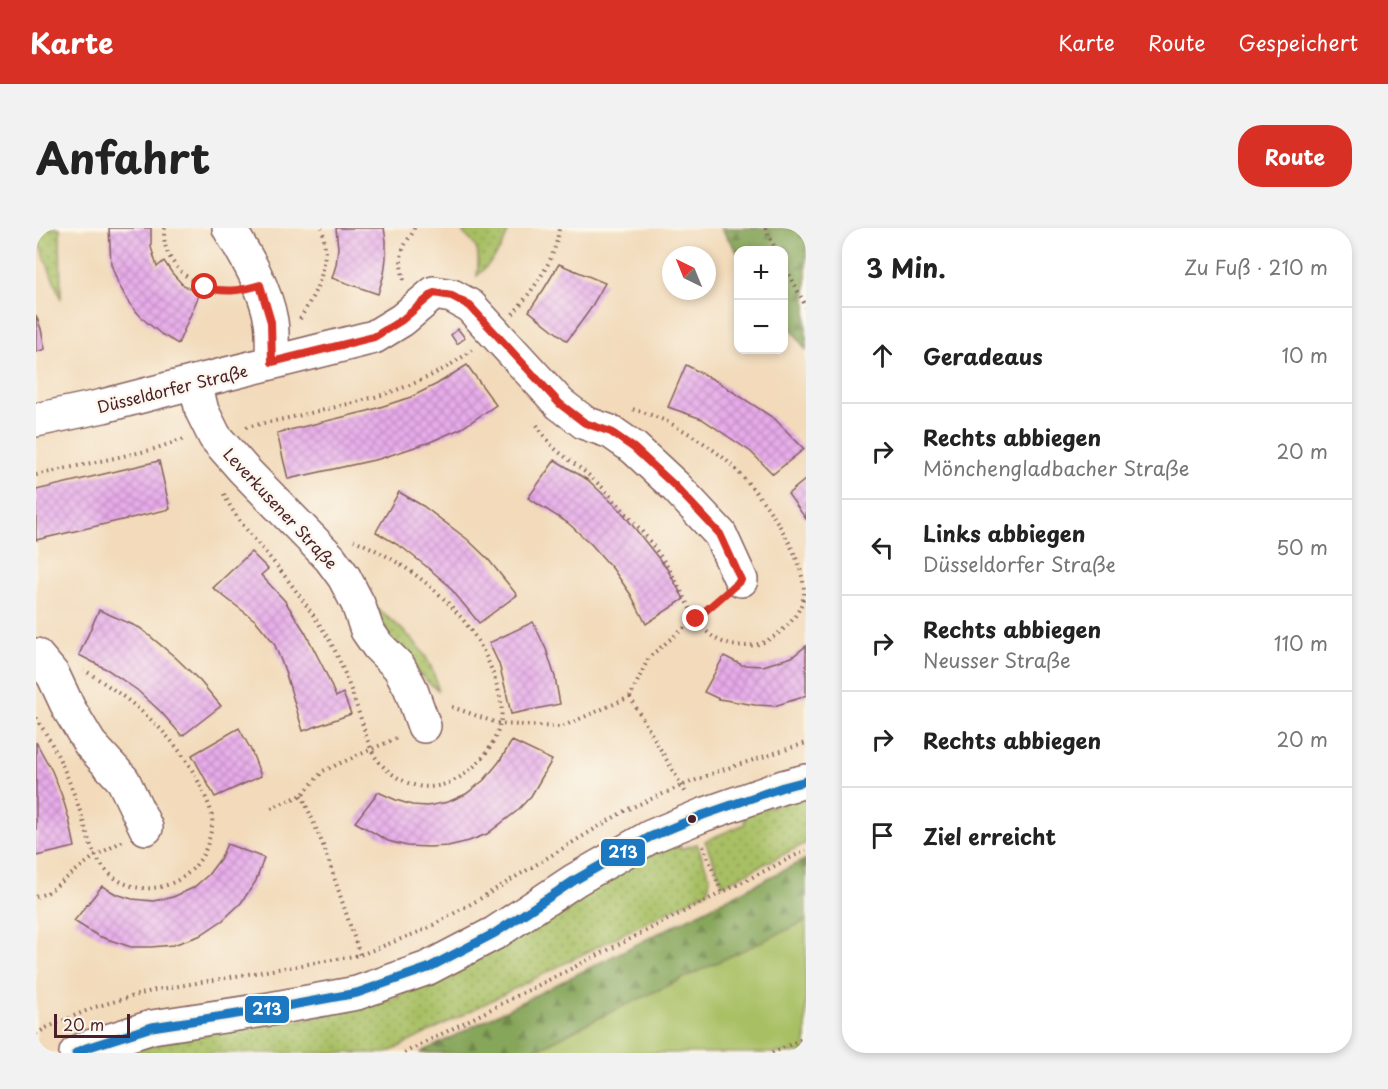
<!DOCTYPE html>
<html lang="de">
<head>
<meta charset="utf-8">
<style>
	body { margin:0; font-family:"Playpen Sans",sans-serif; background:#f2f2f2; color:#222 }
	.controls { position:absolute; right:18px; top:18px; display:grid; overflow:hidden; border-radius:12px; box-shadow:0 3px 9px #0003 }
	.controls button { width:54px; height:54px; display:grid; place-items:center; padding:0; border:0; border-bottom:2px solid #e0e0e0; background:#fff; color:#222; font:30px sans-serif }
	.compass { position:absolute; left:626px; top:18px; width:54px; height:54px; border-radius:50%; background:#fff; box-shadow:0 3px 9px #0003; rotate:317deg }
	.scale { position:absolute; left:18px; bottom:15px; width:76px; box-sizing:border-box; padding-left:6px; border:3px solid #4a1f2b; border-top:0; font-size:16px; line-height:21px; white-space:nowrap; color:#4a1f2b; -webkit-text-stroke:4px #fbf7ec; paint-order:stroke }
	.stop { position:absolute; width:18px; height:18px; margin:-14px; border:4px solid #d93025; border-radius:50%; background:#fff }
	.stop.end { background:#d93025; border-color:#fff; box-shadow:0 2px 6px #0008 }
	.list { margin:0; padding:0; list-style:none }
	h2 { display:flex; justify-content:space-between; align-items:center; height:78px; margin:0; padding:0 24px; font-size:26px }
	h2 small { font-size:20px; font-weight:400; color:#767676 }
	.list li { display:grid; grid-template-columns:39px 1fr auto; gap:18px; align-items:center; box-sizing:border-box; height:96px; padding:0 24px; border-top:2px solid #e0e0e0 }
	.list b { display:block; font-size:22px; white-space:nowrap }
	.list p { margin:0; font-size:20px; white-space:nowrap; color:#767676 }
	.list em { font-size:20px; font-style:normal; color:#767676 }
	.icon { flex:none; width:33px; height:33px; fill:none; stroke:currentColor; stroke-width:2; stroke-linecap:round; stroke-linejoin:round }
	.map { position:relative; flex:none; width:770px; height:825px; overflow:hidden; border-radius:24px }
	header { display:flex; align-items:center; gap:36px; box-sizing:border-box; height:84px; padding:0 30px; background:#d93025; color:#fff }
	header strong { font-size:28px }
	nav { display:flex; gap:33px; margin-inline-start:auto; font-size:21px }
	.intro { display:flex; align-items:center; justify-content:space-between; box-sizing:border-box; height:144px; padding:0 36px }
	h1 { margin:0; font-size:42px }
	.button { padding:15px 27px; border-radius:24px; background:#d93025; color:#fff; font-size:21px; font-weight:700 }
	main { display:flex; gap:36px; padding:0 36px }
	aside { flex:1; background:#fff; border-radius:24px; box-shadow:0 3px 9px #0003 }
	.map>svg:first-child { display:block }
	.grass { fill:url(#grass-dots); stroke:#796f48; stroke-width:1.5 }
	.forest { fill:url(#forest-firs); stroke:#686242; stroke-width:1.5 }
	.garden { fill:#a8bf64; stroke:#796f48; stroke-width:1.5 }
	.building { fill:url(#building-cross-hatch) }
	.lines { fill:none; stroke-linecap:round; stroke-linejoin:round }
	.minor-casing { stroke:#85605d; stroke-width:36 }
	.path { stroke:#85605d; stroke-width:4; stroke-dasharray:1.5 4.5; stroke-linecap:butt }
	.minor { stroke:#fff; stroke-width:33 }
	.bus-1-casing { stroke:#fbf7ec; stroke-width:14 }
	.bus-1 { stroke:#1c78c0; stroke-width:9 }
	.route { stroke:#d93025; stroke-width:8 }
	.bus-dot { fill:#4a1f2b; stroke:#fbf7ec; stroke-width:2 }
	.labels { text-anchor:middle; dominant-baseline:central; stroke-width:5; stroke-linejoin:round; paint-order:stroke }
	.street-label { font-size:16px; fill:#4a1f2b; stroke:#fbf7ec }
	.line-badge { stroke:#fbf7ec; stroke-width:2 }
	.badge-label { font-size:16px; text-anchor:middle; font-weight:bold; fill:#fff }
</style>
</head>
<body>
<header>
<strong>Karte</strong>
<nav><a>Karte</a><a>Route</a><a>Gespeichert</a></nav>
</header>
<div class="intro"><h1>Anfahrt</h1><a class="button">Route</a></div>
<main>
<div class="map">
<svg width="770" height="825" viewBox="0 0 770 825">
	<defs>
		<pattern id="grass-dots" width="8" height="8" patternUnits="userSpaceOnUse" patternTransform="scale(1.5)"><rect width="8" height="8" fill="#a8bf64"/><path d="M2 2h.1M6 6h.1" fill="none" stroke="#8b9b53" stroke-width="1.8" stroke-linecap="round"/></pattern>
		<pattern id="forest-firs" width="22" height="20" patternUnits="userSpaceOnUse" patternTransform="scale(1.5)"><rect width="22" height="20" fill="#86a65a"/><path d="M5 1l3.5 6h-7zM16 11l3.5 6h-7z" fill="#70874b"/></pattern>
		<pattern id="building-cross-hatch" width="8" height="8" patternUnits="userSpaceOnUse" patternTransform="scale(1.5)"><rect width="8" height="8" fill="#e7abea"/><path d="M0 0l8 8M0 8l8-8" fill="none" stroke="#bd8bbe"/></pattern>
	</defs>
	<rect width="100%" height="100%" fill="#fbf7ec"/>
	<filter id="ink" filterUnits="userSpaceOnUse"><feTurbulence type="fractalNoise" baseFrequency=".0167" numOctaves="2"/><feDisplacementMap in="SourceGraphic" scale="12" xChannelSelector="R" yChannelSelector="G"/><feConvolveMatrix kernelMatrix="1 2 1 2 8 2 1 2 1" color-interpolation-filters="sRGB"/></filter>
	<filter id="wash" filterUnits="userSpaceOnUse"><feTurbulence type="fractalNoise" baseFrequency=".008" numOctaves="4" result="noise"/><feDisplacementMap in="SourceGraphic" scale="24" xChannelSelector="R" yChannelSelector="G"/><feGaussianBlur stdDeviation="1.35" result="paint"/><feColorMatrix in="noise" values="0 0 0 0 0 0 0 0 0 0 0 0 0 0 0 0 0 1.4 0 .05"/><feComposite in="paint" operator="in"/></filter>
	<g filter="url(#wash)">
		<rect width="100%" height="100%" fill="#f2daba"/>
		<g class="grass">
			<polygon points="0,0 24,0 25,71 0,8"/>
			<path d="M 430,0 L 473,0 C 467,22 457,33 441,48 C 443,25 445,21 427,5 Z"/>
			<path d="M 329,371 C 351,390 380,408 393,435 C 398,443 400,453 402,462 L 388,451 L 369,432 Z"/>
			<polygon points="770,567 770,615 687,657 669,613 709,596 707,587"/>
			<polygon points="640,613 644,621 661,616 674,650 672,663 351,825 84,825 91,822 177,804 272,791 355,771 434,735 583,643"/>
		</g>
		<g class="forest">
			<polygon points="685,0 770,0 770,122 748,90 748,22 702,22 702,25"/>
			<polygon points="770,631 770,693 554,794 495,825 384,825"/>
		</g>
		<polygon class="garden" points="770,693 770,825 495,825 554,794"/>
		<g id="blocks">
			<g class="building">
				<polygon points="73,0 115,0 115,19 121,39 128,33 136,45 146,56 163,67 142,116 125,106 107,91 93,75 82,55 75,36"/>
				<polygon points="300,0 348,0 350,13 350,30 348,46 342,66 296,50 300,37 302,20"/>
				<polygon points="523,36 569,55 553,83 531,113 493,83 508,61"/>
				<polygon points="0,87 5,101 9,121 0,124"/>
				<polygon points="422,101 429,110 421,116 415,107"/>
				<polygon points="431,137 460,177 426,200 394,214 343,231 252,251 241,205 332,183 375,169 401,156"/>
				<polygon points="650,137 682,154 739,191 768,221 737,246 715,224 666,191 632,179"/>
				<polygon points="519,232 552,252 585,283 631,341 648,371 610,396 595,367 577,341 555,316 532,295 492,270"/>
				<polygon points="123,233 134,281 0,312 0,262"/>
				<polygon points="770,251 770,291 752,266"/>
				<polygon points="363,264 387,278 431,311 452,331 481,367 443,395 411,356 391,339 367,320 340,304"/>
				<polygon points="215,324 232,341 225,347 249,373 269,404 289,443 300,469 307,465 315,486 267,503 249,443 238,415 220,393 177,360"/>
				<polygon points="63,382 104,400 139,429 164,453 185,478 146,508 125,484 101,462 72,442 43,427"/>
				<polygon points="497,394 510,421 519,449 524,476 475,486 470,463 463,436 453,415"/>
				<polygon points="770,418 770,467 764,470 738,478 719,477 683,471 668,464 688,428 706,437 727,438 756,429"/>
				<polygon points="203,500 215,522 225,548 179,569 156,527"/>
				<polygon points="476,513 516,532 495,568 481,583 451,606 433,613 412,618 393,619 371,618 352,613 319,594 342,564 360,572 376,577 391,578 412,574 430,566 448,552 463,534"/>
				<polygon points="0,514 16,543 26,568 33,591 39,619 0,628"/>
				<polygon points="191,616 228,630 220,653 205,675 187,692 163,708 137,717 115,719 95,719 62,708 38,693 66,658 80,666 96,671 117,673 137,669 157,660 172,647 184,631"/>
			</g>
		</g>
	</g>
	<g filter="url(#ink)">
		<use href="#blocks" fill-opacity="0" stroke="#85605d" stroke-width="1.5"/>
		<g class="lines">
			<defs>
				<g id="minor">
					<path d="M 193,0 C 210,28 229,59 235,93 C 237,106 236,121 236,134"/>
					<polyline points="159,154 166,183 179,209 208,242 294,330 308,349 322,376 331,402 342,418 363,439 374,459 388,498"/>
					<polyline points="0,192 67,178 159,154 338,109 366,92 398,65 416,68 434,78 524,176 549,195 575,204 598,220 640,259 684,306 705,352"/>
					<polyline points="0,427 17,447 33,481 54,516 87,552 110,600"/>
					<polyline points="40,825 50,820 116,799 234,781 321,765 392,740 459,705 539,652 614,609 667,587 747,559 770,553"/>
				</g>
			</defs>
			<use href="#minor" class="minor-casing"/>
			<g class="path">
				<path d="M 129,0 C 122,35 163,66 196,63"/>
				<polyline points="729,0 740,22"/>
				<polyline points="748,36 770,79"/>
				<path d="M 368,52 C 364,38 363,26 371,13 C 374,8 377,6 378,0"/>
				<path d="M 477,86 C 497,61 520,33 523,0"/>
				<path d="M 264,91 C 282,60 295,37 286,0"/>
				<path d="M 501,197 C 506,205 511,212 517,219 C 529,230 544,239 556,250 C 571,263 584,278 597,293 C 612,310 626,329 637,348 C 649,369 657,394 676,408 C 690,419 712,421 728,414 C 747,405 764,388 768,367 C 770,323 716,253 684,227 C 658,207 628,189 596,181"/>
				<path d="M 210,199 C 240,193 270,186 300,179 C 351,167 394,154 436,122"/>
				<polyline points="0,247 115,222 148,211"/>
				<path d="M 188,266 C 199,291 218,310 235,331 C 255,355 272,379 289,405 C 305,430 314,460 324,488 C 329,503 333,522 343,534 C 349,541 357,547 364,551 C 398,571 433,550 453,521 C 457,514 462,505 464,496 C 468,482 464,466 459,452 C 440,387 379,338 318,312"/>
				<polyline points="594,469 650,565"/>
				<polyline points="416,479 464,496 525,499 594,469 613,429 683,371"/>
				<path d="M 0,490 C 19,518 32,548 43,580 C 50,600 53,622 67,639 C 99,678 161,660 173,611 C 175,604 177,596 176,589 C 175,579 169,569 165,559 C 141,507 96,472 48,442"/>
				<polyline points="266,567 289,622 324,727"/>
				<polyline points="235,580 266,567 287,543 363,509"/>
				<polyline points="667,618 686,665"/>
				<polyline points="0,669 11,665 59,628 87,613"/>
				<polyline points="0,806 10,800 59,779 119,762 324,727 388,702 440,673 590,582 645,558 683,543 770,515"/>
				<polyline points="368,825 770,622"/>
				<polyline points="736,825 770,809"/>
			</g>
			<use href="#minor" class="minor"/>
			<defs>
				<polyline id="bus-1" points="40,825 50,820 116,799 234,781 321,765 392,740 459,705 539,652 614,609 667,587 747,559 770,553"/>
			</defs>
			<use href="#bus-1" class="bus-1-casing"/>
			<use href="#bus-1" class="bus-1"/>
		</g>
	</g>
	<g class="lines" filter="url(#ink)">
		<path class="route" d="M 169,59 C 188,65 204,63 224,57 L 235,94 L 236,134 L 338,109 L 366,92 L 398,65 L 416,68 L 434,78 L 524,176 L 549,195 L 575,204 L 598,220 L 640,259 L 684,306 L 705,352 L 660,391"/>
	</g>
	<circle class="bus-dot" cx="656" cy="591" r="5"/>
	<g class="labels">
		<g class="street-label">
			<text transform="translate(136 160) rotate(-14)">Düsseldorfer Straße</text>
			<text transform="translate(245 280) rotate(47)">Leverkusener Straße</text>
		</g>
	</g>
	<g class="line-badge">
		<rect x="564" y="610" width="46" height="29" rx="6" fill="#1c78c0"/>
		<rect x="208" y="767" width="46" height="29" rx="6" fill="#1c78c0"/>
	</g>
	<g class="badge-label">
		<text x="587" y="630">213</text>
		<text x="231" y="787">213</text>
	</g>
</svg>
<div class="controls">
<button>+</button>
<button>−</button>
</div>
<svg class="compass" viewBox="-18 -18 36 36"><path d="M0-13l5 13h-10z" fill="#e53935"/><path d="M0 13l5-13h-10z" fill="#767676"/></svg>
<div class="scale">20 m</div>
<div class="stop" style="left:169px;top:59px"></div>
<div class="stop end" style="left:660px;top:391px"></div>
</div>
<aside>
<h2>3 Min.<small>Zu Fuß · 210 m</small></h2>
<ul class="list">
<li><svg class="icon" aria-label="ahead" viewBox="0 0 24 24"><path d="M12 20V5M6 11l6-6 6 6"/></svg><div><b>Geradeaus</b></div><em>10 m</em></li>
<li><svg class="icon" aria-label="right" viewBox="0 0 24 24"><path d="M7 20v-9h11M14 6l5 5-5 5"/></svg><div><b>Rechts abbiegen</b><p>Mönchengladbacher Straße</p></div><em>20 m</em></li>
<li><svg class="icon" aria-label="left" viewBox="0 0 24 24"><path d="M17 20v-9H6M10 6l-5 5 5 5"/></svg><div><b>Links abbiegen</b><p>Düsseldorfer Straße</p></div><em>50 m</em></li>
<li><svg class="icon" aria-label="right" viewBox="0 0 24 24"><path d="M7 20v-9h11M14 6l5 5-5 5"/></svg><div><b>Rechts abbiegen</b><p>Neusser Straße</p></div><em>110 m</em></li>
<li><svg class="icon" aria-label="right" viewBox="0 0 24 24"><path d="M7 20v-9h11M14 6l5 5-5 5"/></svg><div><b>Rechts abbiegen</b></div><em>20 m</em></li>
<li><svg class="icon" aria-label="arrive" viewBox="0 0 24 24"><path d="M6 21V4h12l-3 4 3 4H6"/></svg><div><b>Ziel erreicht</b></div></li>
</ul>
</aside>
</main>
</body>
</html>
